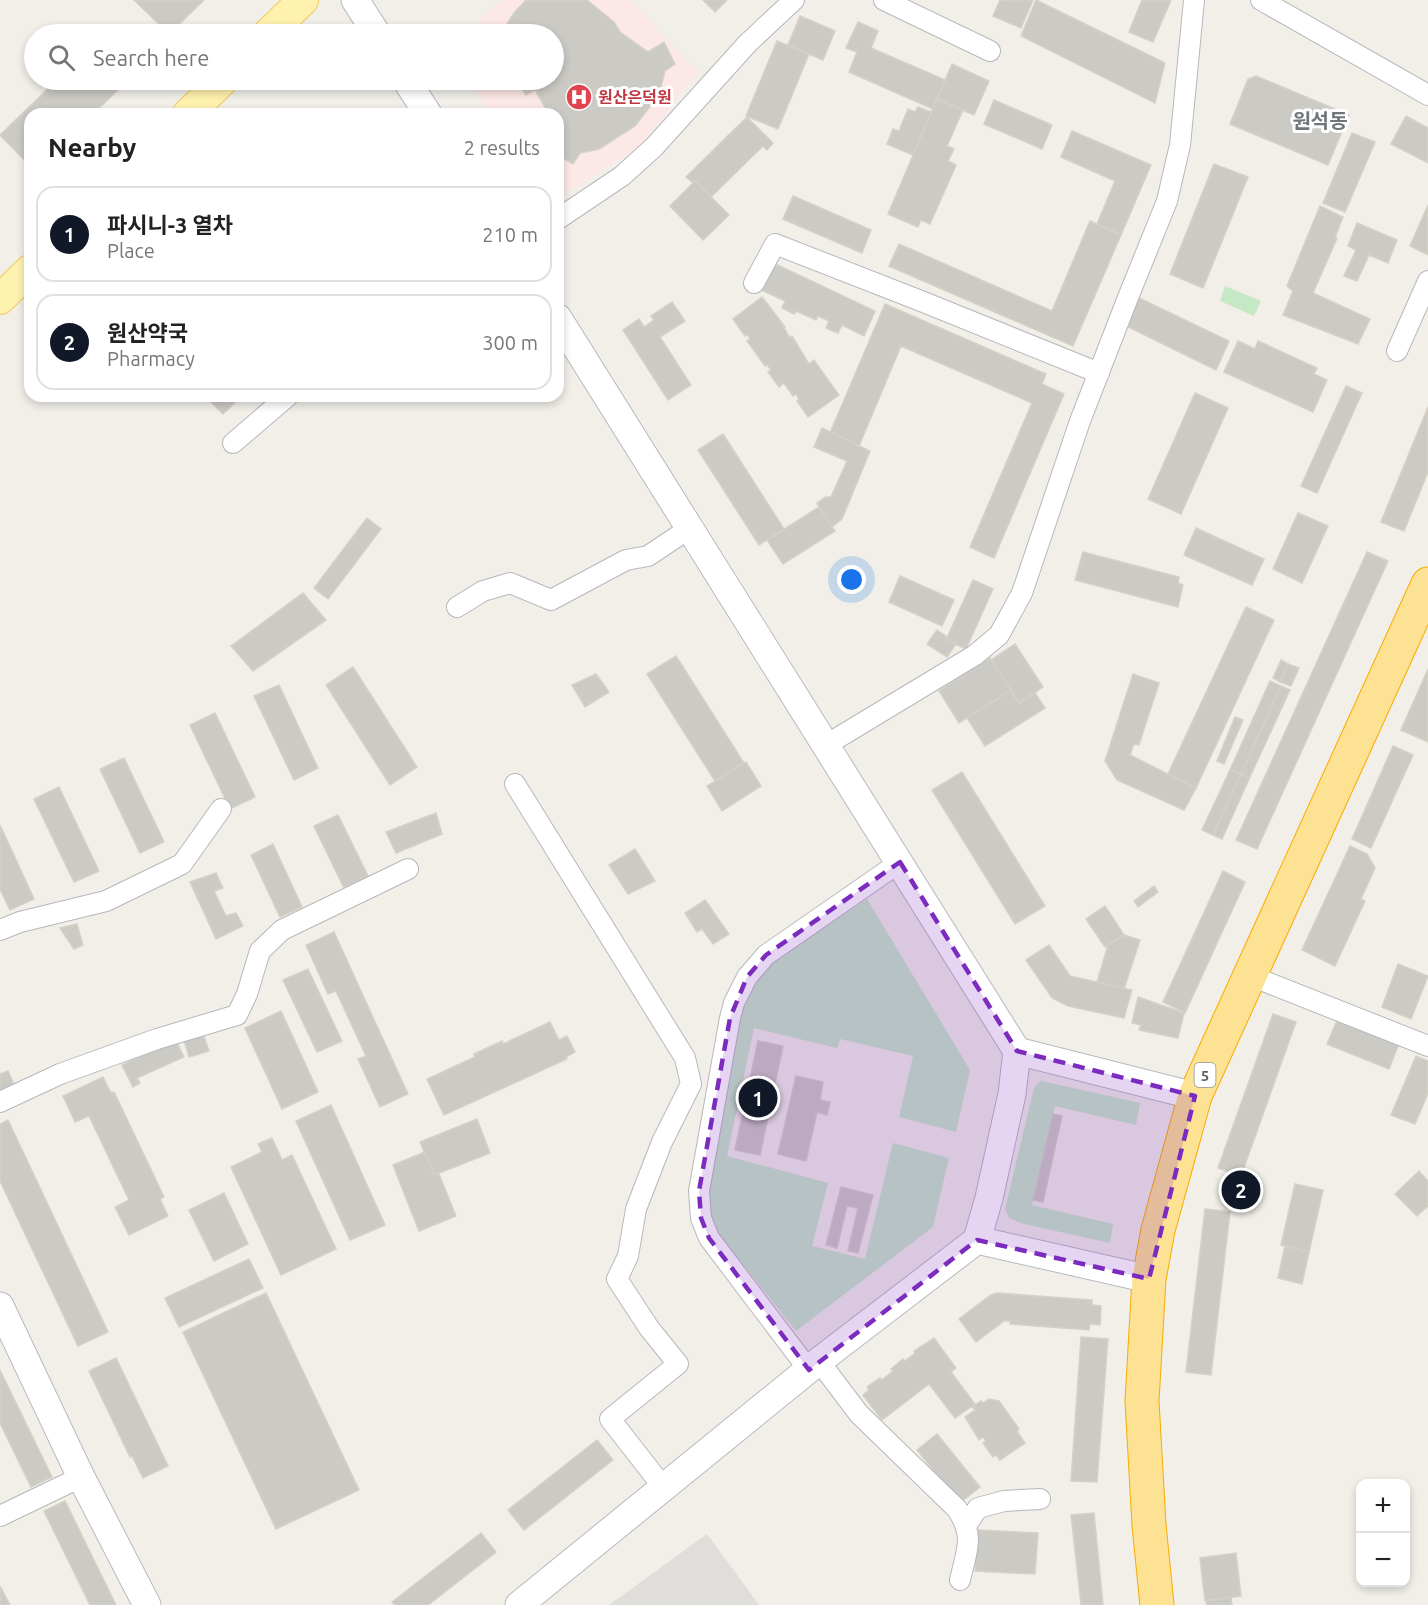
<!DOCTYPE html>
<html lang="en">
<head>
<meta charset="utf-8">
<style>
	body { margin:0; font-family:Ubuntu,"Noto Sans KR",sans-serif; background:#f2f2f2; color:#222 }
	.controls { position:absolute; right:18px; bottom:18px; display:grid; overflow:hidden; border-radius:12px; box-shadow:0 3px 9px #0003 }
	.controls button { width:54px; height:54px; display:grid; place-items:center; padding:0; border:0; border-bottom:2px solid #e0e0e0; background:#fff; color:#222; font:30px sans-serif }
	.you { position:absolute; left:852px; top:580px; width:21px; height:21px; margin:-15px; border:4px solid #fff; border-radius:50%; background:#1a73e8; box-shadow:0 0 0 9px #1a73e833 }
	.badge { display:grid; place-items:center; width:39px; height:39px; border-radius:50%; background:#111827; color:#fff; font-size:20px; font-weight:700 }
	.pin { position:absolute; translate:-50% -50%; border:3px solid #fff; box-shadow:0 2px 6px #0006 }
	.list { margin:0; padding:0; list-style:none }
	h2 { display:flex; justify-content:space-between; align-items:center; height:78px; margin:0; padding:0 24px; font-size:26px }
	h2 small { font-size:20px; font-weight:400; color:#767676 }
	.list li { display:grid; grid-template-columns:39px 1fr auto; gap:18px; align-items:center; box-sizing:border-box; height:96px; margin:0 12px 12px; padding:0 12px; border:2px solid #e0e0e0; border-radius:18px }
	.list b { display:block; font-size:22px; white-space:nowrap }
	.list p { margin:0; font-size:20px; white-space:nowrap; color:#767676 }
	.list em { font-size:20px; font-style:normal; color:#767676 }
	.icon { flex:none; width:33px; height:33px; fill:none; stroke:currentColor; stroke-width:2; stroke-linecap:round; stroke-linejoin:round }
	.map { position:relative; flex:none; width:1428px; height:1605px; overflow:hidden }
	.search { position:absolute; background:#fff; box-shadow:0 3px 9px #0003; left:24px; top:24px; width:540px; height:66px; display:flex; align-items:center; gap:15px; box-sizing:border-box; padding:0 21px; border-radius:33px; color:#767676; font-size:22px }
	.panel { position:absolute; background:#fff; box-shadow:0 3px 9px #0003; left:24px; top:108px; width:540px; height:294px; border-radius:18px }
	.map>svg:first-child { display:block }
	.industrial { fill:#e0deda }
	.medical { fill:#fce8e6 }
	.green { fill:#c5e8c5 }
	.building { fill:#cccac5; stroke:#d6d1c6; stroke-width:1.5 }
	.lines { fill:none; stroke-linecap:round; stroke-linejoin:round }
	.street-casing { stroke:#b5b8bc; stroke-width:22 }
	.secondary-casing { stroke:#b6babf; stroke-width:29 }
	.primary-casing { stroke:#f2c960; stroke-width:32 }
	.highway-casing { stroke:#f9ab00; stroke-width:35 }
	.street { stroke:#fff; stroke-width:20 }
	.secondary { stroke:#fff; stroke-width:27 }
	.primary { stroke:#fff2af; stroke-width:30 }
	.highway { stroke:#fde293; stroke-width:33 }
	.marked { fill:#7b2cbf; fill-opacity:0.2; stroke:#7b2cbf; stroke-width:4.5; stroke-dasharray:12 8; stroke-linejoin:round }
	.labels { text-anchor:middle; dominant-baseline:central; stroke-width:6; stroke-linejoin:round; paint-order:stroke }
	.shield { fill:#fff; stroke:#8f9295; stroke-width:1.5 }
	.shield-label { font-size:15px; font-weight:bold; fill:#5f6368 }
	.health-label { font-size:16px; font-weight:bold; fill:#be3a42; stroke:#fff; text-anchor:start }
	.quarter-label { font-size:20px; font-weight:bold; fill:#70757a; stroke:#fff }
</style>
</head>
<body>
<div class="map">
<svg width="1428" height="1605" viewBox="0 0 1428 1605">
	<rect width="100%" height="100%" fill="#f1efe8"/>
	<polygon class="industrial" points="707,1534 759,1605 609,1605"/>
	<polygon class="medical" points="502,0 630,0 698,72 639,147 558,198 558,114 492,114 466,80 554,80 554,34 464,34"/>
	<g class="green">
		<polygon points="1225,286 1261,301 1254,316 1220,301"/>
		<polygon points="867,899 970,1070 956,1132 899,1117 913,1056 840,1039 837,1048 754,1028 727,1156 828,1183 812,1246 865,1259 893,1143 949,1158 933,1227 796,1331 718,1233 710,1218 706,1191 739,1008 757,978 773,961"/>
		<polygon points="1042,1081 1140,1103 1136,1125 1055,1106 1032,1205 1113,1224 1110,1243 1020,1223 1009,1218 1005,1209 1034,1088 1039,1082"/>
	</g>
	<g class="building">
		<polygon points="134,0 204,0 169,34"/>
		<polygon points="526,0 587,0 614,22 620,32 648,52 664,42 675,64 665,71 659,95 635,126 599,149 580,153 573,164 558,155 558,149 563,137 558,129 558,114 549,114 535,90 526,95 516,80 554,80 554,34 504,34 507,24 514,13"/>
		<polygon points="703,0 727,0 715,12"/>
		<polygon points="1000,0 1033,0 1021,28 993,16"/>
		<polygon points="1036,0 1165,63 1155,103 1021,36"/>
		<polygon points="1142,0 1171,0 1153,42 1129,32"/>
		<polygon points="800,16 835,31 823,60 788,45"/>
		<polygon points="858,22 878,31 871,48 945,80 933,109 849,72 857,52 846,48"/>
		<polygon points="777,41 809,54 778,129 746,116"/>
		<polygon points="952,64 989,81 974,115 937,99"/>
		<polygon points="1256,76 1349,115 1328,165 1230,124 1248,79"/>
		<polygon points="57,80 112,80 120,88 93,114 30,114 30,166 0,135"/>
		<polygon points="937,99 963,110 947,146 954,149 948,161 956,165 930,224 921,220 918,227 888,214"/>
		<polygon points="994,100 1052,125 1042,149 984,124"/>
		<polygon points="918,107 931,112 913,155 887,144 893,129 899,131 908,109 915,112"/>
		<polygon points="1406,116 1428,128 1428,163 1391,144"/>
		<polygon points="747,117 773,143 767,150 763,146 711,197 695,181 693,183 686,177"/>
		<polygon points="1072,131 1151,165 1121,235 1097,224 1115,181 1061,157"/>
		<polygon points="1352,133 1375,142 1345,212 1323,203"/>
		<polygon points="1214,164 1248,177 1203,288 1170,274"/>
		<polygon points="695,181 729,215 703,240 670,206"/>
		<polygon points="793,196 871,230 862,253 783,219"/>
		<polygon points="1428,205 1428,255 1410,246"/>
		<polygon points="1320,206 1343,217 1335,237 1337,238 1313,293 1370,319 1358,344 1283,315 1293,291 1287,286"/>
		<polygon points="1090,221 1121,235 1073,346 889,266 899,244 1052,311"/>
		<polygon points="1357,223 1397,240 1388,263 1369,255 1357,281 1344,276 1356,250 1348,246"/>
		<polygon points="767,260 875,311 864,336 842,325 838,333 826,328 829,321 818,316 816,320 796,311 794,314 782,308 785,301 755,287"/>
		<polygon points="762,297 785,327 784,328 790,338 792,336 809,364 814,360 839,395 808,417 797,401 799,399 796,394 793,396 784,383 779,387 768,372 771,370 767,365 765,366 747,341 750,339 747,334 745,336 733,319"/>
		<polygon points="1137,297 1229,341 1216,370 1124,325"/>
		<polygon points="672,302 685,321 660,337 691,385 668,400 623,330 639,319 644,327 654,320 651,316"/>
		<polygon points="885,304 1046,374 1042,384 1064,394 994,558 970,547 1032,403 901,346 859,446 830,433"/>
		<polygon points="1238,341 1255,349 1258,341 1317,368 1314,374 1327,380 1313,412 1224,372"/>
		<polygon points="1346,386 1362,393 1317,493 1301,486"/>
		<polygon points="1195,393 1228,408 1181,514 1148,499"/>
		<polygon points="205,396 242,396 223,414"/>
		<polygon points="1428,407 1428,472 1404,531 1381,522"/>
		<polygon points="822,428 870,451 842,519 832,527 817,503 826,497 831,497 847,461 814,447"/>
		<polygon points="723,434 784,529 759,545 698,450"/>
		<polygon points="819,507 835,531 783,564 767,540"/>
		<polygon points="1298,513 1328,526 1302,583 1273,569"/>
		<polygon points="367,518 381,529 328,599 314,588"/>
		<polygon points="1196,528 1264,559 1252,585 1184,555"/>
		<polygon points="1083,552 1179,577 1178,583 1183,585 1178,607 1075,580"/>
		<polygon points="1367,552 1388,561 1257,849 1236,840"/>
		<polygon points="900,576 954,600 942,626 889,602"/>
		<polygon points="973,580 993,589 966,649 946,640"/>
		<polygon points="303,593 326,620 253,671 231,646"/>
		<polygon points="1246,607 1274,620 1196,788 1168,774"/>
		<polygon points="937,630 947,637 946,640 956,644 947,657 927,644"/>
		<polygon points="1015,644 1043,687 1019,703 991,660"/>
		<polygon points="676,656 744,763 715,781 647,674"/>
		<polygon points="990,658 1011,690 959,723 939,691"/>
		<polygon points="1281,660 1288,664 1280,682 1273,678"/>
		<polygon points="1288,664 1299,668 1291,686 1280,682"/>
		<polygon points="353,667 417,767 390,785 326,685"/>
		<polygon points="1428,669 1428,742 1401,730"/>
		<polygon points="596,674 609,692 585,707 572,685"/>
		<polygon points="1133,674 1159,683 1139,745 1134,744 1130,755 1196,788 1184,810 1117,780 1105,761"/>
		<polygon points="1270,681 1281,686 1241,774 1230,770"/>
		<polygon points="279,685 318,768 294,780 254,696"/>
		<polygon points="1281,686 1290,690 1249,779 1241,774"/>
		<polygon points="1011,690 1019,703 1035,693 1045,708 985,746 967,718"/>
		<polygon points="215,713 255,797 230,809 190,725"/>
		<polygon points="1235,717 1243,720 1224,764 1217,761"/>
		<polygon points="1393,746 1413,755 1371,848 1352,839"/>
		<polygon points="124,758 164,842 140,853 100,769"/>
		<polygon points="746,762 761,786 722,811 707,786"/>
		<polygon points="1230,770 1241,774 1213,835 1202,830"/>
		<polygon points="962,772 1045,906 1015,924 932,790"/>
		<polygon points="1241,774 1249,779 1222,839 1213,835"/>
		<polygon points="59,787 99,871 74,882 34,799"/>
		<polygon points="436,813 442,834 396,853 386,832"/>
		<polygon points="338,815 368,876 344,888 314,826"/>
		<polygon points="0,825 34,899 10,910 0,889"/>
		<polygon points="273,844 302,907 280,917 251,855"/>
		<polygon points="1350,846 1367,854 1375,868 1361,899 1365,901 1335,966 1302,950"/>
		<polygon points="635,849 655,881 628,894 609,865"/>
		<polygon points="1223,871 1245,882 1185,1013 1163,1002"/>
		<polygon points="216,873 223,888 214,891 226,916 236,913 243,926 216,939 190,882"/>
		<polygon points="1154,886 1158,892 1138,907 1134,901"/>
		<polygon points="705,900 729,934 713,944 702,929 697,932 685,913"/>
		<polygon points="1105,906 1124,935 1105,947 1086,919"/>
		<polygon points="77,924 83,945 74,949 60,928"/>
		<polygon points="334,932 408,1094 380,1107 358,1059 366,1056 336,991 328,994 306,945"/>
		<polygon points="1124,935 1140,940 1124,989 1097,982 1108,945"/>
		<polygon points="1049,945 1070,976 1132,990 1124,1018 1068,1006 1052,998 1026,960"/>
		<polygon points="1398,964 1428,976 1411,1019 1382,1007"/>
		<polygon points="308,969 342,1041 317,1052 283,980"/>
		<polygon points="1138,997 1184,1013 1178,1038 1139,1030 1141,1025 1132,1023"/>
		<polygon points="281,1011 318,1092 282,1109 245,1028"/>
		<polygon points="1273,1014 1296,1022 1241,1176 1218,1168"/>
		<polygon points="1339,1016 1400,1041 1389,1069 1327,1044"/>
		<polygon points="550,1022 559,1040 567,1036 575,1052 566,1057 567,1059 444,1115 427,1079 475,1057 474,1054 502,1041 503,1044"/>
		<polygon points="203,1034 209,1051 189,1057 184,1040"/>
		<polygon points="175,1039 184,1057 137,1078 140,1083 133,1087 122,1065"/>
		<polygon points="758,1041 783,1046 760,1155 735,1150"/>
		<polygon points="1416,1056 1428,1061 1428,1093 1415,1124 1391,1115"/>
		<polygon points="8,1071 16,1089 0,1097 0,1074"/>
		<polygon points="796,1076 823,1082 820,1100 830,1102 827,1115 817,1112 806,1161 778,1154"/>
		<polygon points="103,1077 111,1093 114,1092 164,1197 160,1199 168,1216 129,1235 115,1207 129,1200 89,1116 75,1122 63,1096"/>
		<polygon points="331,1105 385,1225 350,1240 296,1121"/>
		<polygon points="1053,1114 1062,1116 1043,1202 1033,1200"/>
		<polygon points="477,1119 490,1153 434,1175 420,1142"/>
		<polygon points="8,1120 108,1332 78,1346 0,1181 0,1124"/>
		<polygon points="272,1138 282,1160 292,1155 336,1249 281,1275 231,1167 262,1152 258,1144"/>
		<polygon points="425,1152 434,1175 439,1174 456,1216 419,1231 393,1165"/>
		<polygon points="1419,1171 1428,1181 1428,1206 1417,1216 1395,1194"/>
		<polygon points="1295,1184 1323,1190 1309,1252 1281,1245"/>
		<polygon points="841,1187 873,1195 858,1253 848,1251 858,1208 847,1206 837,1248 826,1245"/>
		<polygon points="224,1193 248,1244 214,1261 189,1210"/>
		<polygon points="1205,1209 1230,1212 1211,1375 1186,1372"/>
		<polygon points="1285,1246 1309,1252 1302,1284 1278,1278"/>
		<polygon points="249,1259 263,1288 179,1327 165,1298"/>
		<polygon points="266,1293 359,1490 276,1529 183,1332"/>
		<polygon points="997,1293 1092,1300 1092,1305 1101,1306 1100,1325 1090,1324 1089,1330 1010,1324 1010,1321 1004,1321 976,1342 959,1319 991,1295"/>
		<polygon points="1081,1337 1108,1339 1097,1482 1071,1481"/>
		<polygon points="934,1338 956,1368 951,1372 975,1404 955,1418 929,1384 882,1420 863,1395 869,1390 867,1387 880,1378 882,1380 893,1371 891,1369 903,1359 905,1361 915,1353 914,1351"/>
		<polygon points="116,1358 168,1466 143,1478 132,1456 130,1457 89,1371"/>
		<polygon points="0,1370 52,1477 31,1487 0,1423"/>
		<polygon points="989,1399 999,1401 1019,1429 1017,1431 1025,1443 1000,1460 996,1455 993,1457 983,1443 986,1441 983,1437 979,1440 965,1417 975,1410 972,1407 981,1401 983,1403"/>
		<polygon points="937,1434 980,1487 960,1503 917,1450"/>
		<polygon points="597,1440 613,1460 524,1530 508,1510"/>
		<polygon points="65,1501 116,1605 90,1605 44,1511"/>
		<polygon points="1094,1513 1103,1605 1081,1605 1071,1515"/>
		<polygon points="977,1530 1038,1533 1035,1574 975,1571 976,1561 972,1561"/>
		<polygon points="481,1533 496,1552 428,1605 395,1605 392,1602"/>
		<polygon points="1236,1553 1241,1596 1205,1601 1200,1558"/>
		<polygon points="0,1586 10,1605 0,1605"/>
		<polygon points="1231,1597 1232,1605 1207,1605 1206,1601"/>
	</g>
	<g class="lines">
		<defs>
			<g id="street">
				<polyline points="884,0 990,51"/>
				<polyline points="1261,0 1428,95"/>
				<polyline points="558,219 622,176 654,147 748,43 794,0"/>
				<polyline points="754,283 775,244 921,301 1099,373"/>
				<polyline points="1397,351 1428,281"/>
				<polyline points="233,443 288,396"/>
				<polyline points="457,607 483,591 510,583 551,600 626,560 648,556 690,528"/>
				<polyline points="826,745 975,655 999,635 1022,593 1080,421 1127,300 1167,201 1180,145 1194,0"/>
				<polyline points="515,784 685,1058 691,1084 662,1142 636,1209 628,1256 617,1279 649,1328 678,1364 610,1419 663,1487"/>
				<polyline points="0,930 20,922 106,901 182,864 221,809"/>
				<polyline points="1251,976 1428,1046"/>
				<polyline points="0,1102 60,1074 157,1039 237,1015 247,994 260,951 282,930 408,869"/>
				<path d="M 819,1361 L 859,1414 L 957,1509 C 975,1537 967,1549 960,1580"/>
				<polyline points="809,1370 709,1238 701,1218 699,1191 730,1018 734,1003 747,977 766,955 900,862"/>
				<polyline points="0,1516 81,1477"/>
				<polyline points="967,1524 978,1508 1004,1501 1040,1499"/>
			</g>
			<g id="secondary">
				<polyline points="355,0 377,34"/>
				<polyline points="406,80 428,114"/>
				<polyline points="1017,1051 1195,1096"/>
				<polyline points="977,1240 1149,1279"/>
				<polyline points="0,1306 81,1477 147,1605"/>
				<polyline points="519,1605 819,1361 977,1240 989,1198 1012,1094 1017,1051 558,318"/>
			</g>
			<g id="primary">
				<polyline points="268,34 303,0"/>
				<polyline points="188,114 223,80"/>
				<polyline points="0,299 30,270"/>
			</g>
			<polyline id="highway" points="1157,1605 1149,1525 1142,1401 1149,1279 1158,1230 1195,1096 1428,584"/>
		</defs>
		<use href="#street" class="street-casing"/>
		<use href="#secondary" class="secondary-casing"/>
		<use href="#primary" class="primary-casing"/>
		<use href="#highway" class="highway-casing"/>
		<use href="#street" class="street"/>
		<use href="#secondary" class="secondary"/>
		<use href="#primary" class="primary"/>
		<use href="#highway" class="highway"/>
	</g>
	<path class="marked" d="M 900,862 L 1017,1051 L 1195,1096 L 1149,1279 L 977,1240 L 809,1370 L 709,1238 L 701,1218 L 699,1191 L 730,1018 L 747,977 L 766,955 Z"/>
	<defs>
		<symbol id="hospital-disc" viewBox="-11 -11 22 22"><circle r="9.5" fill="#e0444e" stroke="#fff"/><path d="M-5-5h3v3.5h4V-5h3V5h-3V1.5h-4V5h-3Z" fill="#fff"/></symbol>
	</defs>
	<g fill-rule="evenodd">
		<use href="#hospital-disc" x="564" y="82" width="30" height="30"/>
	</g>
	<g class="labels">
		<rect class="shield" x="1194.5" y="1063" width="21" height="24" rx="4.5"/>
		<g class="shield-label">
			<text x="1205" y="1075">5</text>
		</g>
		<g class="health-label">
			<text x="598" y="97">원산은덕원</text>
		</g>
		<g class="quarter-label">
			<text x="1320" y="120">원석동</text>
		</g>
	</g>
</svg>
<div class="controls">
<button>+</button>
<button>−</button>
</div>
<div class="you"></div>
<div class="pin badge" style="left:758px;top:1098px">1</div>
<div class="pin badge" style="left:1241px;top:1190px">2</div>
<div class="search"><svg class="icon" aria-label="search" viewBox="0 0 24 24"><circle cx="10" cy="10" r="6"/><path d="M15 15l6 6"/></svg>Search here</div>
<section class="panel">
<h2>Nearby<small>2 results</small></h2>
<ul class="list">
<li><span class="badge">1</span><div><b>파시니-3 열차</b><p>Place</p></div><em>210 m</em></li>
<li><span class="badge">2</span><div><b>원산약국</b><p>Pharmacy</p></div><em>300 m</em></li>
</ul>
</section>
</div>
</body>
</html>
